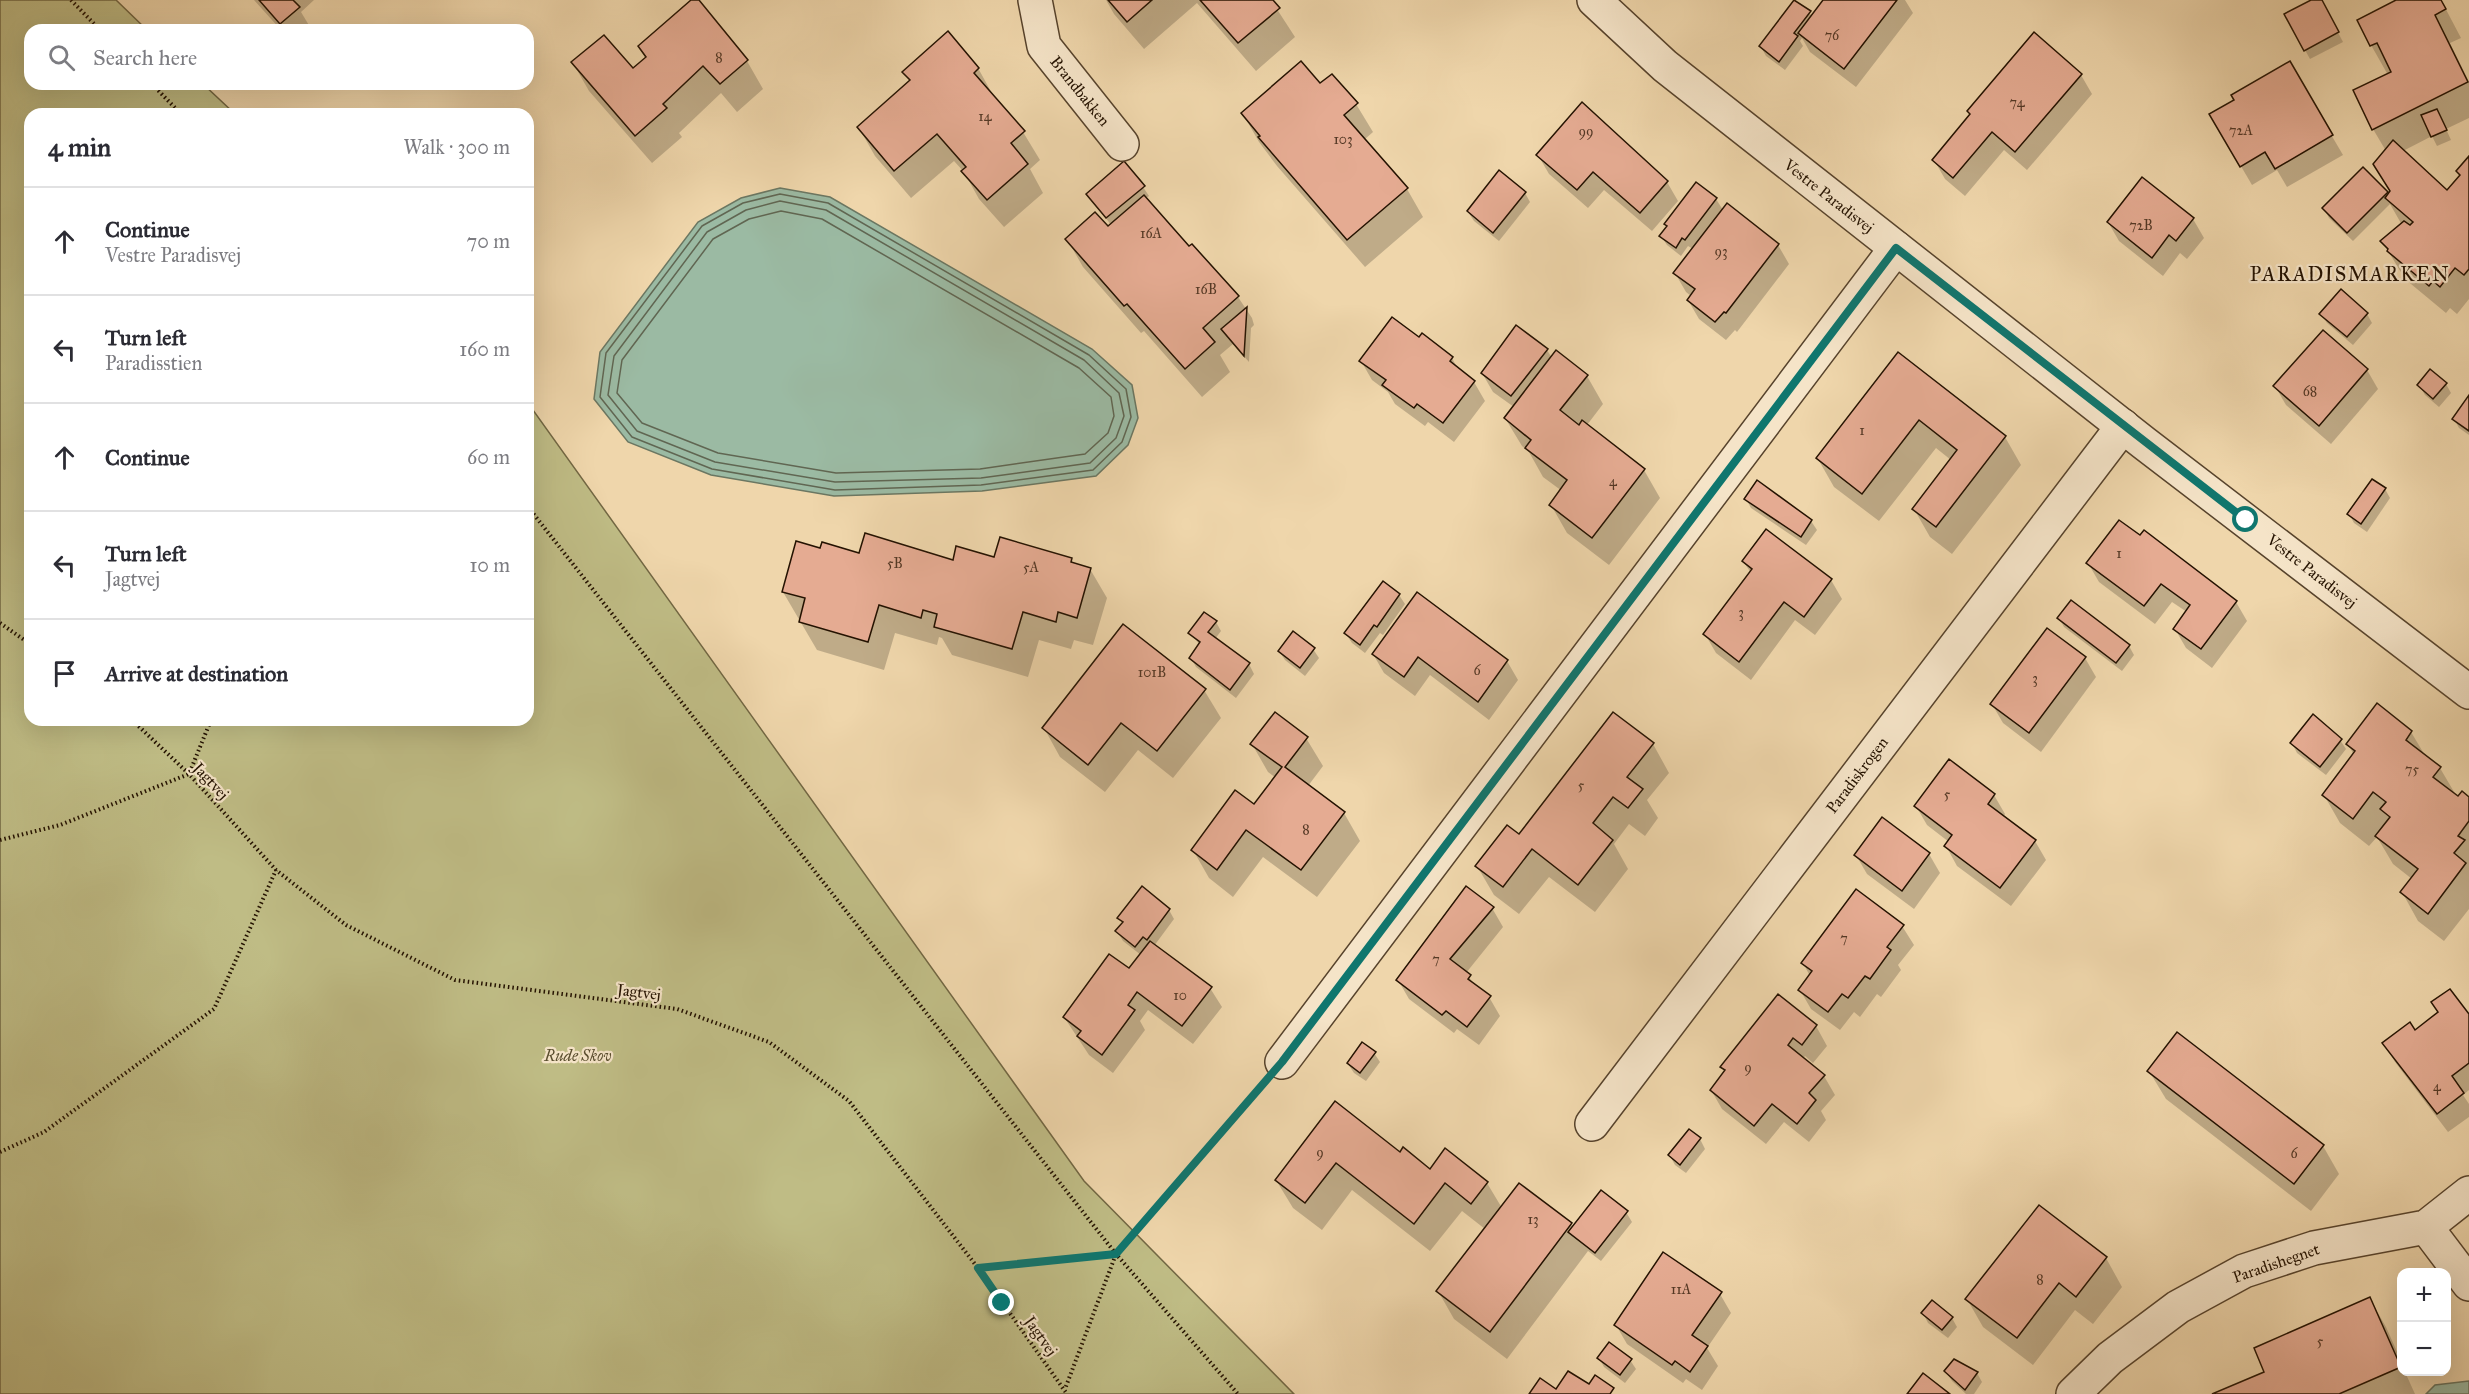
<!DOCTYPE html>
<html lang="en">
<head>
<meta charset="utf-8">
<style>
	body { margin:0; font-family:"IM FELL Great Primer",serif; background:#f2f2f3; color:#2b2b33 }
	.controls { position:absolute; right:18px; bottom:18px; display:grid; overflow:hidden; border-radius:12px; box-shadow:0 6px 24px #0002 }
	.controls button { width:54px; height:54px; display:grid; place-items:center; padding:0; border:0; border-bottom:2px solid #e1e1e2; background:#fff; color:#2b2b33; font:30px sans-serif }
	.stop { position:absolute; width:18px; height:18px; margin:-14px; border:4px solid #0f766e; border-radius:50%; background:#fff }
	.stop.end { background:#0f766e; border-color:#fff; box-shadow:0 2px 6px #0008 }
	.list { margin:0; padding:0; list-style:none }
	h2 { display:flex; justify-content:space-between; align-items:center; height:78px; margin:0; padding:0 24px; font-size:26px }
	h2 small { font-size:20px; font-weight:400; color:#7c7c81 }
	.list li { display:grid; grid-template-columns:39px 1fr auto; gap:18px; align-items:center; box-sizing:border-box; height:108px; padding:0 24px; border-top:2px solid #e1e1e2 }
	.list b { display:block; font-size:22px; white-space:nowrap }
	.list p { margin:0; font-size:20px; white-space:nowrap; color:#7c7c81 }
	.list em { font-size:20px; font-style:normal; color:#7c7c81 }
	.icon { flex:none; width:33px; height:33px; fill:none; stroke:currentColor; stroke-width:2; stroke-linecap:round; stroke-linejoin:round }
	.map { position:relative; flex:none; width:2469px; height:1394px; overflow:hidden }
	.search { position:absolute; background:#fff; box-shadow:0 6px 24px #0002; left:24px; top:24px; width:510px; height:66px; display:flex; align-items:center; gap:15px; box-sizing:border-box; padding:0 21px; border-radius:18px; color:#7c7c81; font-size:22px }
	.panel { position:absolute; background:#fff; box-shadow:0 6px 24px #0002; left:24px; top:108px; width:510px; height:618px; border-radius:18px }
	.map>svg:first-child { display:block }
	.green { fill:#bfbc85; stroke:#726743; stroke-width:1.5 }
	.water { fill:#9bbaa3; stroke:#6b7762; stroke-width:1.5 }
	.shadow { fill:#0003 }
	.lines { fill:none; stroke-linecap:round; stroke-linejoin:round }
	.shore { stroke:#606652; stroke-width:1.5 }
	.building { fill:#e5ab92; stroke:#241201; stroke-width:1.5 }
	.minor-casing { stroke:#57432c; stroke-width:36 }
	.path { stroke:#241201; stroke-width:4; stroke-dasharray:1.5 3; stroke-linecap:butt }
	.minor { stroke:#f5e4c8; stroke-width:33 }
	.route { stroke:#0f766e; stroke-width:8 }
	.labels { text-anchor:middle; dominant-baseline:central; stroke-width:4.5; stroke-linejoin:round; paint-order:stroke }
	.number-label { font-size:14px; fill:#543825 }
	.street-label { font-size:16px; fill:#241201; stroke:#f5e4c8 }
	.park-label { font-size:16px; font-style:italic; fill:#5a4e2f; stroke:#f5e4c8 }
	.quarter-label { font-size:20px; letter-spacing:1.5px; fill:#241201; stroke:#f5e4c8 }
</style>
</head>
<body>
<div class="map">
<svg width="2469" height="1394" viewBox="0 0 2469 1394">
	<rect width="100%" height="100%" fill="#efd6ab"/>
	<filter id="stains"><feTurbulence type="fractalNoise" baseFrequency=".00333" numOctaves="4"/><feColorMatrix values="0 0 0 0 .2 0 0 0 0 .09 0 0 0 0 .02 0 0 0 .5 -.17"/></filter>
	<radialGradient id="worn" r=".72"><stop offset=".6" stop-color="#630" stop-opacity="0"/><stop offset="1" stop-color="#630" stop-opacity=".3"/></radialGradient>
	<polygon class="green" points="0,0 116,0 147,30 30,30 30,84 203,84 235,114 30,114 30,720 528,720 528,403 1084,1181 1294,1394 0,1394"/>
	<g class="water">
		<polygon points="780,188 830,197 1092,349 1132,385 1138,418 1128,445 1096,476 982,491 834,496 711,475 628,442 594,399 600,352 698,222 741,198"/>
		<polygon points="2469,1381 2469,1394 2426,1394 2435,1385"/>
	</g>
	<g class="shadow">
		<polygon points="254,0 314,0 301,12 310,27 307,30 281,30"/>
		<polygon points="694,0 696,0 747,61 763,89 737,112 721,93 679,133 682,137 652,163 589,91 573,63 633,70 646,59 639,47"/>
		<polygon points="1106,0 1271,0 1295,37 1256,71 1197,3 1144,49 1114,14"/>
		<polygon points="1825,0 1905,0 1913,13 1856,87 1810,52 1802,38 1800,41 1803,46 1785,70 1766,56 1761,47 1796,1 1812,16"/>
		<polygon points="2315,0 2321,0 2343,42 2310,59 2305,50"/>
		<polygon points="2400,0 2441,0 2461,38 2450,43 2469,82 2469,118 2446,129 2451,140 2437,146 2432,136 2403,151 2448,192 2460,177 2457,172 2469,158 2469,299 2457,314 2450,308 2446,313 2405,279 2399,269 2382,241 2402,225 2390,204 2353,241 2329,218 2324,209 2387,193 2389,196 2391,193 2375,164 2386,151 2373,129 2388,75 2371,45"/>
		<polygon points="2289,63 2343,155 2287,187 2277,170 2252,185 2211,115 2236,100"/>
		<polygon points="978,68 994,97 1023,132 1040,160 1030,169 1043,193 1004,227 979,199 964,172 954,161 911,198 875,156 859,128 910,82 904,72"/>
		<polygon points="2081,75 2092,94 2027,170 2004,150 1965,196 1945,179 1934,160"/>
		<polygon points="1320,86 1356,104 1373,132 1364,140 1407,189 1423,217 1365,267 1277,166 1259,142 1243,114"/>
		<polygon points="1538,155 1667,182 1678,201 1652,231 1604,190 1588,208 1549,174"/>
		<polygon points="1143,187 1149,196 1146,198 1189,248 1238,297 1252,318 1254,325 1251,328 1249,362 1233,344 1220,355 1230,372 1202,397 1144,331 1141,333 1083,267 1067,239 1108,228 1111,225 1088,194"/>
		<polygon points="1525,193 1530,202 1499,241 1474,221 1468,212"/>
		<polygon points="1716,199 1723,210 1778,245 1789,264 1737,332 1735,330 1726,340 1699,319 1688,300 1691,296 1686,292 1675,273 1693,249 1688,246 1681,256 1667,245 1661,236"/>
		<polygon points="2193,219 2204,238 2187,259 2180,253 2163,276 2119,241 2108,222"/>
		<polygon points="2321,314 2367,314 2372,323 2353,345 2327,323"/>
		<polygon points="2323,332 2367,370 2378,389 2331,444 2286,405 2275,386"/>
		<polygon points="1419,339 1452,358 1459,371 1474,382 1485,401 1454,442 1428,422 1425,426 1395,404 1388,392 1372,380 1361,361"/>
		<polygon points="1547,350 1552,358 1587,376 1603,404 1587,425 1644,470 1660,498 1609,565 1567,533 1551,505 1562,491 1543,477 1529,452 1522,446 1505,418 1514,407 1493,392 1482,373"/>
		<polygon points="1898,354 2005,437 2021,465 1952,554 1930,537 1914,509 1951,460 1936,448 1879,521 1834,487 1818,459"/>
		<polygon points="2446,384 2451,393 2439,407 2425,395 2419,385"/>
		<polygon points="2469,397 2469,435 2459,428 2454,419"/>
		<polygon points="2385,489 2390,498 2367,532 2354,523 2349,514"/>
		<polygon points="1746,499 1811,521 1817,530 1806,545 1751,508"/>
		<polygon points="1766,531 1831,580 1842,599 1815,635 1795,620 1751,680 1716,653 1705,634 1751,573 1743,561"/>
		<polygon points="821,550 860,555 954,561 1071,559 1074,565 1090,569 1107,598 1093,645 1074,640 1071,649 1039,640 1028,677 952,655 942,638 939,637 937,645 895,633 884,670 817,650 783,592"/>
		<polygon points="2088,563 2236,602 2247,621 2212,668 2186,648 2175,629 2187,612 2172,602 2155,624 2099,582"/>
		<polygon points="1399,595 1405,604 1383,635 1380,633 1365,653 1352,643 1346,634"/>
		<polygon points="2059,618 2129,646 2134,655 2122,671 2064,627"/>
		<polygon points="1216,622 1221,631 1215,639 1249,664 1254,674 1236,698 1196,667 1191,658 1200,645 1190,633"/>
		<polygon points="1313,649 1319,658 1305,676 1285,660 1279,651"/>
		<polygon points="1373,654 1507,661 1518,680 1489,720 1430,675 1415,696 1384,673"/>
		<polygon points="2085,658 2096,677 2041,752 2003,723 1992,704"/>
		<polygon points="1204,690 1221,718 1173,778 1138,750 1105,792 1060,757 1044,728"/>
		<polygon points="2411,732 2426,757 2440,768 2457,797 2469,799 2469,909 2444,941 2418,921 2402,892 2412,879 2393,864 2377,837 2369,846 2340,823 2324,795 2354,755 2348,744"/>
		<polygon points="1306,738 1323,766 1308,786 1344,813 1360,841 1317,897 1263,857 1233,897 1209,878 1193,850 1254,806 1276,778 1268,772 1252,744"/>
		<polygon points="2340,740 2346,749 2326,775 2297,753 2292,743"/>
		<polygon points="1653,744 1669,773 1647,800 1658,818 1645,836 1629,824 1614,844 1628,869 1595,912 1549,877 1519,914 1494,895 1477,866"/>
		<polygon points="1949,761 1994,795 2005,814 2004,816 2035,841 2046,860 2011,906 1957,866 1946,846 1949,842 1927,825 1916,806"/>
		<polygon points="1883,819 1929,854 1940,873 1914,909 1867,874 1856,855"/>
		<polygon points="1492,908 1503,927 1466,973 1476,987 1489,997 1500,1016 1479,1045 1457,1029 1454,1033 1409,999 1398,980"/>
		<polygon points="1169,910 1174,919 1154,946 1210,988 1222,1007 1193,1044 1148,1010 1140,1021 1145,1030 1113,1073 1089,1055 1064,1017 1129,971 1141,955 1123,941 1117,931 1123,924 1119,918"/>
		<polygon points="1902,926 1914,945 1898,965 1901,970 1881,997 1877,994 1860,1017 1854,1012 1840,1030 1811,1009 1800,990 1810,976 1803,963"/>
		<polygon points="2469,1016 2469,1090 2463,1095 2469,1104 2469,1117 2448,1132 2395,1062 2384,1043"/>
		<polygon points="1816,1026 1827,1046 1813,1063 1805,1056 1803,1059 1824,1076 1835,1095 1821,1111 1826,1120 1809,1142 1784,1122 1766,1144 1722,1109 1711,1090 1725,1073 1722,1067"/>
		<polygon points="1374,1053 1380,1062 1366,1081 1354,1073 1348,1064"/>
		<polygon points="2149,1071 2323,1146 2339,1174 2311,1211 2166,1099"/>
		<polygon points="1335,1103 1400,1154 1430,1171 1487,1183 1502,1208 1571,1224 1573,1228 1626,1212 1632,1222 1601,1261 1588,1251 1507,1359 1454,1319 1438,1291 1485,1229 1462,1211 1430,1251 1352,1190 1322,1230 1293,1208 1276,1180"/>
		<polygon points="1700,1139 1705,1149 1686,1173 1675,1165 1670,1156"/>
		<polygon points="2106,1258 2122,1287 2093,1324 2075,1310 2033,1365 1983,1327 1967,1299"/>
		<polygon points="1720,1294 1731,1313 1707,1348 1718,1366 1702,1390 1686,1379 1683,1383 1627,1344 1616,1325"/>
		<polygon points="2370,1299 2386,1327 2402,1363 2402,1372 2405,1372 2415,1394 2216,1394 2266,1372"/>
		<polygon points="1923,1313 1952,1318 1957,1327 1948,1338 1928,1323"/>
		<polygon points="1599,1358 1630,1360 1636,1369 1625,1383 1604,1367"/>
		<polygon points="1966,1365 1977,1373 1982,1382 1974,1394 1966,1394 1952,1381 1946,1372"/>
	</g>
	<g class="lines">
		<g class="shore">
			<polygon points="780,194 828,203 1089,355 1126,389 1131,417 1122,442 1093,470 981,485 835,490 712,469 632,437 600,397 606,353 702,226 743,203"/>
			<polygon points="780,201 826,210 1084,360 1119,393 1124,416 1116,438 1090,463 981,478 835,482 715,462 637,431 608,395 614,356 707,232 746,210"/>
			<polygon points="781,211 822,219 1079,368 1111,397 1114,416 1108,433 1085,454 980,469 836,473 718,453 642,423 617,393 622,360 713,239 749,219"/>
		</g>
	</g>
	<g class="building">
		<polygon points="259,0 293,0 300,7 280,24"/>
		<polygon points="691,0 699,0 748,60 720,84 703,66 663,104 667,108 635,136 571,62 604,35 633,68 646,57 638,46"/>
		<polygon points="1108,0 1152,0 1127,22"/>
		<polygon points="1200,0 1273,0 1280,8 1238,43"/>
		<polygon points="1794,0 1811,11 1794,33 1798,36 1779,62 1759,46"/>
		<polygon points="1823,0 1897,0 1844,69 1798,33"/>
		<polygon points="2311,0 2322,0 2339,32 2304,51 2284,14"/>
		<polygon points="2396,0 2441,0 2446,9 2435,15 2468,82 2372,130 2353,90 2391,72 2377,43 2370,46 2357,20"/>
		<polygon points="948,31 979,68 974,73 1025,131 1011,143 1028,164 987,200 961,171 966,167 937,134 894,171 857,127 910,80 902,72"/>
		<polygon points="2034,32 2082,74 2015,152 1992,132 1953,178 1932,160 1970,114 1967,111"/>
		<polygon points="1301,61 1320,83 1332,74 1358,103 1344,115 1408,188 1347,240 1258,137 1260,136 1241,113"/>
		<polygon points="2290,61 2333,135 2275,169 2265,152 2240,167 2209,114 2234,100 2231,95"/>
		<polygon points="1582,102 1668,181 1640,213 1593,172 1577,190 1536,155"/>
		<polygon points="2437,109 2447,130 2431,137 2421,115"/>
		<polygon points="2393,140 2447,190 2460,175 2456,171 2469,156 2469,269 2464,275 2455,268 2440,287 2433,281 2429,286 2387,251 2388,249 2380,241 2404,221 2410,225 2413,222 2385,198 2390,191 2373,164"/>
		<polygon points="1124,161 1145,186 1106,218 1086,194"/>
		<polygon points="2363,167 2388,192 2347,233 2322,208"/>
		<polygon points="1499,170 1526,192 1493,233 1467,211"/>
		<polygon points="2142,177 2194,218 2176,241 2169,235 2152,258 2107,222"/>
		<polygon points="1696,182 1717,198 1685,240 1682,238 1676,248 1659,236 1667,226 1664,224"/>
		<polygon points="1144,195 1189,246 1192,244 1239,296 1203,328 1215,342 1185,369 1127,304 1124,306 1065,239 1095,212 1108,226"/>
		<polygon points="1727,203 1779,244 1726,313 1724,312 1715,322 1687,300 1695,289 1673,273"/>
		<polygon points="2341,289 2368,313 2347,337 2319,314"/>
		<polygon points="1247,307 1244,356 1221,329"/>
		<polygon points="1392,317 1419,337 1422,333 1453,357 1450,361 1475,381 1443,423 1417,404 1414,408 1382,385 1386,380 1359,361"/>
		<polygon points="1516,325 1548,349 1511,396 1481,373"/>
		<polygon points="2323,330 2368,369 2319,426 2273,386"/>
		<polygon points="1556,350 1588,375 1560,410 1579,425 1582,420 1645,469 1592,538 1549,505 1567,480 1525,448 1531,440 1504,418"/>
		<polygon points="1898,352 2006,436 1936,527 1912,509 1957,450 1919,420 1862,494 1816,458"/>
		<polygon points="2430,369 2447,383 2433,399 2417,385"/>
		<polygon points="2469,395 2469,431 2452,419"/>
		<polygon points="2372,479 2386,488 2361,524 2347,514"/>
		<polygon points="1757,480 1812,520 1801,537 1744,499"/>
		<polygon points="2119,520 2140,535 2144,530 2237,601 2201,649 2173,629 2190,605 2161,584 2144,606 2086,563"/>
		<polygon points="1766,529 1832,579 1804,617 1784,602 1739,662 1703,634 1752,569 1742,561"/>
		<polygon points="865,533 953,560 956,546 994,557 1000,537 1072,558 1071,562 1091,568 1077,618 1058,612 1056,622 1023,612 1012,649 934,627 937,614 923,610 921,618 879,605 868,642 799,622 805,598 782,592 796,541 820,548 822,542 859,553"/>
		<polygon points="1383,581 1400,594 1377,627 1374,625 1360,645 1344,633"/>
		<polygon points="1417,592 1508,660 1478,702 1418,657 1404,677 1372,654"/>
		<polygon points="2071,600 2130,645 2116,663 2057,618"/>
		<polygon points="1204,612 1217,621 1208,632 1250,663 1230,690 1189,658 1200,642 1188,633"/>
		<polygon points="1123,624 1206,689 1157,751 1121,723 1088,765 1042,728"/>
		<polygon points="2047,628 2086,657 2029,733 1990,704"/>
		<polygon points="1293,631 1315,648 1300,668 1278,651"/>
		<polygon points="2377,703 2412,731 2406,740 2441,767 2433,777 2458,796 2462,791 2469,797 2469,821 2458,836 2465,840 2454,853 2466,863 2428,914 2400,892 2418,869 2375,836 2390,817 2380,809 2386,802 2373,792 2353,819 2322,795 2355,751 2346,744"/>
		<polygon points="1275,712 1308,737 1285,767 1345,812 1301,870 1246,830 1217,870 1191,850 1235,790 1254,804 1282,767 1250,744"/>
		<polygon points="1613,712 1654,743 1627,777 1643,789 1628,808 1613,797 1593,823 1613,840 1578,885 1532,849 1503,887 1475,866 1507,825 1519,834"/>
		<polygon points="2313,714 2342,739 2320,767 2290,743"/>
		<polygon points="1949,759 1995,794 1988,804 2036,840 2000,888 1944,846 1952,835 1914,806"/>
		<polygon points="1882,817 1930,853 1902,891 1854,855"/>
		<polygon points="1142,886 1170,909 1147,940 1143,937 1135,947 1115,931 1123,922 1117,918"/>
		<polygon points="1466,886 1494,907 1450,959 1471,975 1468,979 1491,996 1467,1027 1446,1011 1442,1015 1396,980"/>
		<polygon points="1856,889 1904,925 1887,947 1891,950 1870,979 1865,976 1848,998 1842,994 1828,1012 1798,990 1812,971 1801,963"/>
		<polygon points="1150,941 1212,987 1182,1026 1137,992 1128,1005 1135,1010 1102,1055 1077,1036 1081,1031 1063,1017 1109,954 1129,968"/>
		<polygon points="2450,989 2469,1014 2469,1063 2452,1076 2464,1093 2437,1114 2382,1043 2410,1022 2415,1030 2438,1012 2431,1002"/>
		<polygon points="1778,994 1817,1025 1802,1045 1793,1038 1788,1045 1825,1075 1809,1093 1816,1100 1797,1124 1772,1104 1754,1126 1710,1090 1725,1070 1720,1067"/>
		<polygon points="2177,1032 2324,1145 2294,1184 2147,1071"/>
		<polygon points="1362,1042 1376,1052 1360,1073 1347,1063"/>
		<polygon points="1335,1101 1400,1152 1403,1147 1430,1169 1445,1148 1488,1182 1471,1204 1445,1183 1414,1224 1336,1163 1305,1203 1275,1180"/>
		<polygon points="1689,1129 1701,1138 1680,1165 1668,1155"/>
		<polygon points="1519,1183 1572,1223 1490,1332 1436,1291"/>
		<polygon points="1601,1190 1628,1211 1595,1253 1568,1232"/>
		<polygon points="2039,1205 2107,1257 2076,1297 2059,1283 2017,1338 1965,1299"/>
		<polygon points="1663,1252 1722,1292 1692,1335 1708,1346 1690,1372 1675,1361 1672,1365 1614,1325"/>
		<polygon points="2370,1297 2401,1367 2339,1394 2212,1394 2264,1372 2254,1348"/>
		<polygon points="1932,1300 1953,1317 1942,1330 1921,1313"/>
		<polygon points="1609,1342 1632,1359 1620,1375 1597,1358"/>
		<polygon points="1954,1359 1978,1372 1965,1390 1944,1371"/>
		<polygon points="1568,1371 1589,1384 1595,1375 1614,1388 1610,1394 1529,1394 1540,1378 1556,1389"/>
		<polygon points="1923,1373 1950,1394 1907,1394"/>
	</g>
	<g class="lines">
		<defs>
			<g id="minor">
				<polyline points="1035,0 1044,46 1122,144"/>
				<polyline points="1594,0 1665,66 2144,443 2469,692"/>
				<polyline points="1282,1062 1896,248"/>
				<polyline points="1592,1124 2123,426"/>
				<polyline points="2426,1227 2469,1284"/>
				<polyline points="2073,1394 2110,1358 2178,1307 2244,1271 2314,1248 2426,1227 2469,1193"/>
			</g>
		</defs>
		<use href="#minor" class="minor-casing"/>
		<g class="path">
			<polyline points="71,0 100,30"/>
			<polyline points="152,84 181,114"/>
			<polyline points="528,507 1116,1254 1238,1394"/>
			<polyline points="0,623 30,644"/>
			<polyline points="132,720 189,774 276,870 346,925 455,980 677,1009 769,1042 849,1101 978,1268 1067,1394"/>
			<polyline points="0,840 60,825 189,774 211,720"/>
			<polyline points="0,1152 44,1132 214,1009 276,870"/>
			<polyline points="1116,1254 1257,1091"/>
			<polyline points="978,1268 1116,1254 1065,1389"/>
		</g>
		<use href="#minor" class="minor"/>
	</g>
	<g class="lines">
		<polyline class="route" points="1002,1303 978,1268 1116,1254 1282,1062 1896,248 2246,520"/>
	</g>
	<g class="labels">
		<g class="number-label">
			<text x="1832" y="35">76</text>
			<text x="719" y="57">8</text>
			<text x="2017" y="102">74</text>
			<text x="985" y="116">14</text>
			<text x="2241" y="130">72A</text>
			<text x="1586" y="131">99</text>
			<text x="1343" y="139">103</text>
			<text x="2141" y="225">72B</text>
			<text x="1151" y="233">16A</text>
			<text x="1721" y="251">93</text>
			<text x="1206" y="289">16B</text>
			<text x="2310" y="391">68</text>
			<text x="1862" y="430">1</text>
			<text x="1613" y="481">4</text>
			<text x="2119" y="553">1</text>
			<text x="895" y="563">5B</text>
			<text x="1031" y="567">5A</text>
			<text x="1741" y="612">3</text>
			<text x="1477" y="670">6</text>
			<text x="1152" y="672">101B</text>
			<text x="2035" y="678">3</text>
			<text x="2412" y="769">75</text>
			<text x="1581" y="785">5</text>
			<text x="1947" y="794">5</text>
			<text x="1306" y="829">8</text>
			<text x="1844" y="938">7</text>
			<text x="1436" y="959">7</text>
			<text x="1180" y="995">10</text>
			<text x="1748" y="1067">9</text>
			<text x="2437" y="1086">4</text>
			<text x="1320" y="1152">9</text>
			<text x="2294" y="1153">6</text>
			<text x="1533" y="1219">13</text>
			<text x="2040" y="1279">8</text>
			<text x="1681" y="1289">11A</text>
			<text x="2320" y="1341">5</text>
		</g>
		<g class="street-label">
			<text transform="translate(1080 91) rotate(51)">Brandbakken</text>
			<text transform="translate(1829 196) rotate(38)">Vestre Paradisvej</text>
			<text transform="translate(2312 571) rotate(38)">Vestre Paradisvej</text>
			<text transform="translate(1857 775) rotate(-53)">Paradiskrogen</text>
			<text transform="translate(211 781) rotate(47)">Jagtvej</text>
			<text transform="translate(639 992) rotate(7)">Jagtvej</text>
			<text transform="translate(2276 1263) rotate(-19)">Paradishegnet</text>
			<text transform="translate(1041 1336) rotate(55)">Jagtvej</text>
		</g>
		<g class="park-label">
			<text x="578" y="1055">Rude Skov</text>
		</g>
		<g class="quarter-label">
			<text x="2350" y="274">PARADISMARKEN</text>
		</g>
	</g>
	<rect width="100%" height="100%" filter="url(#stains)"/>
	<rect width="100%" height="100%" fill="url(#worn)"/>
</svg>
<div class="controls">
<button>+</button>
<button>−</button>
</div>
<div class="stop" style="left:2246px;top:520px"></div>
<div class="stop end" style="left:1002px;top:1303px"></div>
<div class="search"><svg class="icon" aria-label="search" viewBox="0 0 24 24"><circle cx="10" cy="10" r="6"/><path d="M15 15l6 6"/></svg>Search here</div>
<section class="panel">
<h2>4 min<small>Walk · 300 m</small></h2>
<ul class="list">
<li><svg class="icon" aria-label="ahead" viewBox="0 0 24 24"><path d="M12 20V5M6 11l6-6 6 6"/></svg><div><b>Continue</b><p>Vestre Paradisvej</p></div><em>70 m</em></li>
<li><svg class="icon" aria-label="left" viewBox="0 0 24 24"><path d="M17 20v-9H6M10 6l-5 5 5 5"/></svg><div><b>Turn left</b><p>Paradisstien</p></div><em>160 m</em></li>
<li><svg class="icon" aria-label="ahead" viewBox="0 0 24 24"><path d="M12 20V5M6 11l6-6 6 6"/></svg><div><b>Continue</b></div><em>60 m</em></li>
<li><svg class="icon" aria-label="left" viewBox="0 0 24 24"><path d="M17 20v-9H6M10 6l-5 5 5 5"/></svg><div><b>Turn left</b><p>Jagtvej</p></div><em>10 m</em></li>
<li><svg class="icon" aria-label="arrive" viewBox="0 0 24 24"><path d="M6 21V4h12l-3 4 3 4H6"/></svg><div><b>Arrive at destination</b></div></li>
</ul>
</section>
</div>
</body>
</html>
